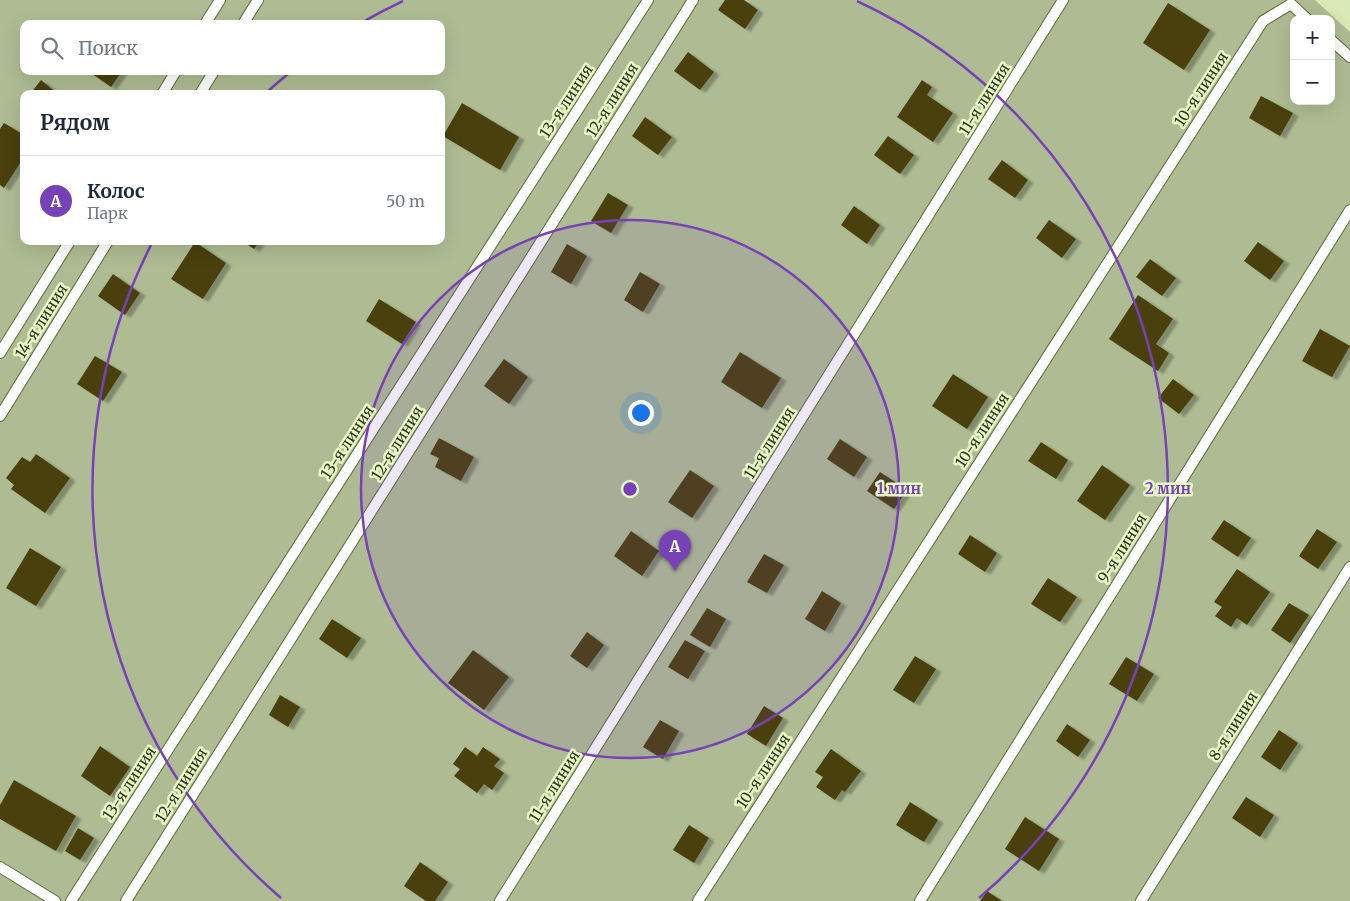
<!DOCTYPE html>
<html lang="ru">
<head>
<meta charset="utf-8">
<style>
	body { margin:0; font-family:Merriweather,serif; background:#f2f2f3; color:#1f2937 }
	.controls { position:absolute; right:15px; top:15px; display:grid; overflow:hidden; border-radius:10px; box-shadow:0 5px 20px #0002 }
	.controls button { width:45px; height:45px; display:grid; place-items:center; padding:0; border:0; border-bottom:1px solid #e0e1e3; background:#fff; color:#1f2937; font:25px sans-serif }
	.you { position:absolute; left:640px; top:412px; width:18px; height:18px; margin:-12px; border:4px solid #fff; border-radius:50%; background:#1a73e8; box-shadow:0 0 0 8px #1a73e833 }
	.badge { display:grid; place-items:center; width:32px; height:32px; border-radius:50%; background:#7741b7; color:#fff; font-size:16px; font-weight:700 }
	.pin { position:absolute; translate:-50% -41px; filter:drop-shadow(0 1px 2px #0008) }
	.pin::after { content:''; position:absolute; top:26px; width:18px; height:15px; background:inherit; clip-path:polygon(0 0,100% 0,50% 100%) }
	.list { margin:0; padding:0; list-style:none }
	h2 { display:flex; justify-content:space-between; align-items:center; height:65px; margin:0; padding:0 20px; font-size:21px }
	h2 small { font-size:16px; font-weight:400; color:#747a83 }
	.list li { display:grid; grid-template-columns:32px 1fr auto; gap:15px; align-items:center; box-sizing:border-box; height:90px; padding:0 20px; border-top:1px solid #e0e1e3 }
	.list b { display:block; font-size:19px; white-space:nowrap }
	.list p { margin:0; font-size:16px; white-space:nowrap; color:#747a83 }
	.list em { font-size:16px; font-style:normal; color:#747a83 }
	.icon { flex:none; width:28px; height:28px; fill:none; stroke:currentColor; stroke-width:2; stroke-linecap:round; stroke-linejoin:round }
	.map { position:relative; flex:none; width:1350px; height:901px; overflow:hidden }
	.search { position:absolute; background:#fff; box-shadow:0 5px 20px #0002; left:20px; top:20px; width:425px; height:55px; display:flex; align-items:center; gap:12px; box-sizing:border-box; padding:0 18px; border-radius:10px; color:#747a83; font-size:19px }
	.panel { position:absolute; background:#fff; box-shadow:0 5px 20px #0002; left:20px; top:90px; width:425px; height:155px; border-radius:10px }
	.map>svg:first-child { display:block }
	.green { fill:#afbc93; fill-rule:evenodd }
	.building { fill:#48410b; filter:url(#shadow) }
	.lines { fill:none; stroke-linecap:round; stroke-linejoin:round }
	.lane-casing { stroke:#5d6a3b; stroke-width:12 }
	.lane { stroke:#fff; stroke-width:10 }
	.ring { fill:none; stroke:#7741b7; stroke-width:2.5 }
	.labels { text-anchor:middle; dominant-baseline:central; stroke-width:5; stroke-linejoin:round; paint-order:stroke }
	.street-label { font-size:15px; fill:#303521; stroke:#e7f7c3 }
	.centre { fill:#7741b7; stroke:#e7f7c3; stroke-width:2.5 }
	.ring-label { font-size:15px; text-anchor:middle; font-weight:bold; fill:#7741b7; stroke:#e7f7c3; stroke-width:5; stroke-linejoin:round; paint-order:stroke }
</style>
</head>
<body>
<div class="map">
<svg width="1350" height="901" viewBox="0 0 1350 901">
	<defs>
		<filter id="shadow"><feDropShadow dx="5.5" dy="3" stdDeviation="1" flood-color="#0004"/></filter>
	</defs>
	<rect width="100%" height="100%" fill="#daeab6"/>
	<path class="green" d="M 0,0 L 1315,0 L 1350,32 L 1350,901 L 0,901 ZM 1294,19 L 1331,19 L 1331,101 L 1294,101 ZM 24,24 L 441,24 L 441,71 L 24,71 ZM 24,94 L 441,94 L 441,241 L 24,241 Z"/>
	<g class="building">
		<polygon points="725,0 744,0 758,10 745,29 718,10"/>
		<polygon points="1168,3 1210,30 1184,70 1143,43"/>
		<polygon points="688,52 714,72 700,90 674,71"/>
		<polygon points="88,71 122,71 111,87"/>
		<polygon points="41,80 58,94 30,94"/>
		<polygon points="922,80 932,87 927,95 953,113 933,142 897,117"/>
		<polygon points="1261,96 1293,113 1280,136 1249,118"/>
		<polygon points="462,103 519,137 500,170 443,136"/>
		<polygon points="645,117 672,137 658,155 632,136"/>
		<polygon points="4,123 24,135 24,157 4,188 0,185 0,129"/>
		<polygon points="888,136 914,155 900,174 874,155"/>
		<polygon points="1002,160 1028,180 1015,198 988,179"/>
		<polygon points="608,193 628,205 611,233 591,221"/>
		<polygon points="854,206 880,225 867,244 841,225"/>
		<polygon points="1049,220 1076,239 1062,258 1036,238"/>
		<polygon points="242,241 260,241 254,249"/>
		<polygon points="195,242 226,263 203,299 171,279"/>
		<polygon points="1258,242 1284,261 1270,280 1244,261"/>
		<polygon points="567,244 587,256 571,284 551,272"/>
		<polygon points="1150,259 1176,278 1162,296 1136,277"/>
		<polygon points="640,272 660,284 643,312 624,300"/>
		<polygon points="113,274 140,293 125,315 98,296"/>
		<polygon points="1138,295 1173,319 1156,344 1169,353 1158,371 1109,339"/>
		<polygon points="379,299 416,322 402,344 366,321"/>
		<polygon points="1320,329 1350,346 1332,377 1302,361"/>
		<polygon points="740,352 781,378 762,408 721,382"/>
		<polygon points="95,356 122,372 103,401 77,384"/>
		<polygon points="504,359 528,377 509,404 484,386"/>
		<polygon points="953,374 988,397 967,429 932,406"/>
		<polygon points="1173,379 1194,395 1179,414 1158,398"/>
		<polygon points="439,438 474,457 461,481 435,467 439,458 430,454"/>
		<polygon points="840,439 867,457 854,477 827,459"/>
		<polygon points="1041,442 1068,460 1056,479 1028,461"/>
		<polygon points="36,454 70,478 45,513 11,489 14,485 6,478 22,457 30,462"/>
		<polygon points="1102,465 1130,485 1105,520 1077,501"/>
		<polygon points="690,470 714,486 692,518 668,502"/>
		<polygon points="880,472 907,490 894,509 867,491"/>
		<polygon points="1224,520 1251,538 1238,557 1211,539"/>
		<polygon points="1317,529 1337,542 1318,569 1299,556"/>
		<polygon points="631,531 659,551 642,576 614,556"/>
		<polygon points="970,535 997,553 985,572 958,554"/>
		<polygon points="30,548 61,567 36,606 6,588"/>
		<polygon points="764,554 784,565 767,593 747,582"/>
		<polygon points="1237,569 1270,592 1247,625 1237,618 1231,627 1215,616 1222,607 1214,602"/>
		<polygon points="1048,578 1077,597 1060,622 1031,604"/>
		<polygon points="822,591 841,603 825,631 805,619"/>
		<polygon points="1289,603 1309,615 1290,643 1271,630"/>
		<polygon points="707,608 726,619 710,647 690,635"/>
		<polygon points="332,619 361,638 347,658 319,639"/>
		<polygon points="587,632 604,645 587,668 570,656"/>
		<polygon points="685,640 705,651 688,679 668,667"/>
		<polygon points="473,650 509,677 484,710 448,683"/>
		<polygon points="915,656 936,669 914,703 893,690"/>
		<polygon points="1126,657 1154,674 1137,701 1109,684"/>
		<polygon points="280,695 300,707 288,727 269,715"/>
		<polygon points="764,706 783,718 766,746 747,734"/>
		<polygon points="660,720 679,731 663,759 643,747"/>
		<polygon points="1067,724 1090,740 1078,757 1056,741"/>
		<polygon points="1279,730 1298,743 1280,770 1261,757"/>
		<polygon points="100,746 130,767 110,796 81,776"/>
		<polygon points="465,747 477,756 483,747 500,759 494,766 504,773 492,790 484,784 477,793 454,776 460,769 453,764"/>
		<polygon points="831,749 861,771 845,792 842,790 835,800 816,787 823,777 815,772"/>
		<polygon points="14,780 76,816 56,851 0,819 0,805"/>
		<polygon points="1246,797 1274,815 1260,837 1232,818"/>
		<polygon points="910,802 938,820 924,842 896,825"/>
		<polygon points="1025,817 1059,839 1039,871 1005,849"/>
		<polygon points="689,825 709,838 694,863 673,850"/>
		<polygon points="78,828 94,838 80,860 65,851"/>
		<polygon points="420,862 448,882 435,901 426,901 404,886"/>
		<polygon points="987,891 1002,901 980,901"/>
	</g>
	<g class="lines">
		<defs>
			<g id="lane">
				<polyline points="205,24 220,0"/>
				<polyline points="243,24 258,0"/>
				<polyline points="1331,40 1350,57"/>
				<polyline points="162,94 176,71"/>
				<polyline points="200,94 214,71"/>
				<polyline points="0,353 70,241"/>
				<polyline points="0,416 108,241"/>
				<polyline points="0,867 55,901"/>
				<polyline points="71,901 648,0"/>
				<polyline points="126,901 693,0"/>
				<polyline points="500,901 1063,0"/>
				<polyline points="698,901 1263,21 1291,4 1307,19"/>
				<polyline points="920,901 1350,210"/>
				<polyline points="1141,901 1350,567"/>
			</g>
		</defs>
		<use href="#lane" class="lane-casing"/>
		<use href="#lane" class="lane"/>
	</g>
	<circle cx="630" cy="489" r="269" fill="#7741b7" fill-opacity=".12"/>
	<g class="ring">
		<circle cx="630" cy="489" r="269"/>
		<path d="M281 898A538 538 0 0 1 151 245M267 92A538 538 0 0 1 288 74M361 23A538 538 0 0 1 403 1M857 1A538 538 0 0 1 979 898"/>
	</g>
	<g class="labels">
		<g class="street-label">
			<text transform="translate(1201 89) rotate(-57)">10-я линия</text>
			<text transform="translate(984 99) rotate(-58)">11-я линия</text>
			<text transform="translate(612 100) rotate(-58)">12-я линия</text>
			<text transform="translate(566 101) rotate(-57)">13-я линия</text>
			<text transform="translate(41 321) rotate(-58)">14-я линия</text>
			<text transform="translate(982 430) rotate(-57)">10-я линия</text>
			<text transform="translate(347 442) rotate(-57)">13-я линия</text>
			<text transform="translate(397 443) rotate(-58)">12-я линия</text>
			<text transform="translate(769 443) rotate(-58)">11-я линия</text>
			<text transform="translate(1122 548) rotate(-58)">9-я линия</text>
			<text transform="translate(1233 726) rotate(-58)">8-я линия</text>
			<text transform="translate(763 771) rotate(-57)">10-я линия</text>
			<text transform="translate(129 783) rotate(-57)">13-я линия</text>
			<text transform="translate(181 785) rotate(-58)">12-я линия</text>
			<text transform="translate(554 786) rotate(-58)">11-я линия</text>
		</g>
	</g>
	<circle cx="630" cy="489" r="8" class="centre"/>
	<g class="ring-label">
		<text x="899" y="494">1 мин</text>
		<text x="1168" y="494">2 мин</text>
	</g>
</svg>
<div class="controls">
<button>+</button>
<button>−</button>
</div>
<div class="you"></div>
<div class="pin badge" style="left:675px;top:571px">A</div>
<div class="search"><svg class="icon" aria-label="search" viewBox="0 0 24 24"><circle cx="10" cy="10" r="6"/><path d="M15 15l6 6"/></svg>Поиск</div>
<section class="panel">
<h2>Рядом<small></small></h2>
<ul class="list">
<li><span class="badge">A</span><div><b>Колос</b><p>Парк</p></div><em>50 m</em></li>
</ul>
</section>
</div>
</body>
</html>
